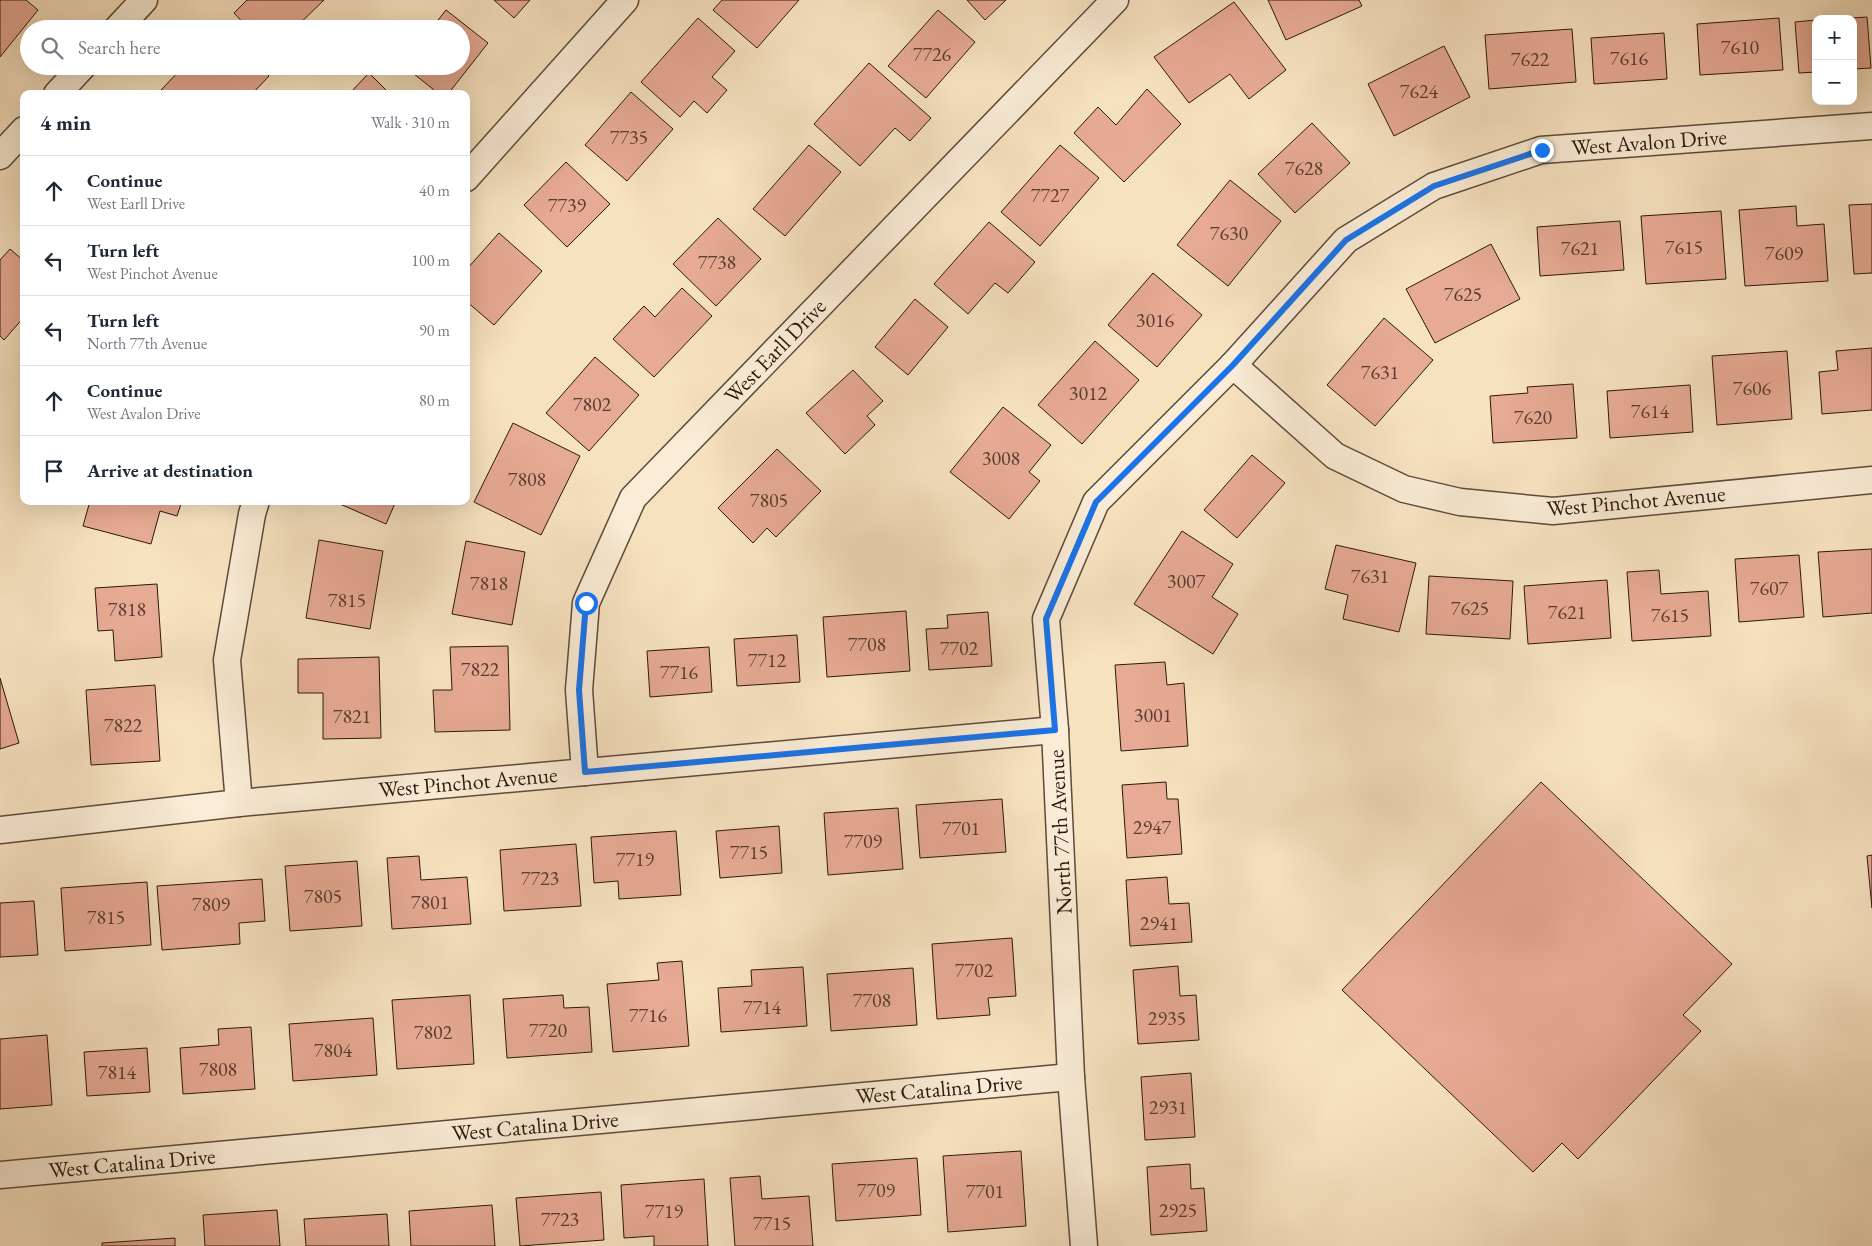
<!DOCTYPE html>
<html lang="en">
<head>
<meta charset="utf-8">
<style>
	body { margin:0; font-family:"EB Garamond",serif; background:#f2f2f3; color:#1f2937 }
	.controls { position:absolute; right:15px; top:15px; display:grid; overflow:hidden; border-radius:10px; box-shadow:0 5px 20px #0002 }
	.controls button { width:45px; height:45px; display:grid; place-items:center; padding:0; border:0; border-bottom:1px solid #e0e1e3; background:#fff; color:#1f2937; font:25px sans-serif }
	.stop { position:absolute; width:15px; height:15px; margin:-11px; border:4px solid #1a73e8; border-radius:50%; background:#fff }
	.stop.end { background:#1a73e8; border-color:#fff; box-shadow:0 1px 5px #0008 }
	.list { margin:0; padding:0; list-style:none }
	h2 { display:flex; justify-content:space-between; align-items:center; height:65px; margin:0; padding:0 20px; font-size:21px }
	h2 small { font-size:16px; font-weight:400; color:#747a83 }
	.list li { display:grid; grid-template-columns:32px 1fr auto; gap:15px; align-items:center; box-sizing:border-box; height:70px; padding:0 20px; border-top:1px solid #e0e1e3 }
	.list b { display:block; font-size:19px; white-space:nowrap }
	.list p { margin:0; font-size:16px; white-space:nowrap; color:#747a83 }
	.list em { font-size:16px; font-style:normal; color:#747a83 }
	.icon { flex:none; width:28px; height:28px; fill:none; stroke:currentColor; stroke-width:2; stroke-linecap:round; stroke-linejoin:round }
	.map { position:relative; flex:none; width:1872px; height:1246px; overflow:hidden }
	.search { position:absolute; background:#fff; box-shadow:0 5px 20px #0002; left:20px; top:20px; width:450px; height:55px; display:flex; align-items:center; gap:12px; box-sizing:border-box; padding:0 18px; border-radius:28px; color:#747a83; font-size:19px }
	.panel { position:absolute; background:#fff; box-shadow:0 5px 20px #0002; left:20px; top:90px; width:450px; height:415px; border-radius:10px }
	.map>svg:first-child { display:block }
	.building { fill:#e7aa94; stroke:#2a190e }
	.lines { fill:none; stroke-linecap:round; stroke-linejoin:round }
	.street-casing { stroke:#5d4b3a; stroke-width:29 }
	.street { stroke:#faecd6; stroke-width:26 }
	.route { stroke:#1a73e8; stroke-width:6 }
	.labels { text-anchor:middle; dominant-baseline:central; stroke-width:4; stroke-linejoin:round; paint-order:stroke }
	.number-label { font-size:20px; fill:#593d30 }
	.street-label { font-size:22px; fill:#2a190e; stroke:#faecd6 }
</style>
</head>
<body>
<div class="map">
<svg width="1872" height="1246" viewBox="0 0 1872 1246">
	<rect width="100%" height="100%" fill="#f7e2c0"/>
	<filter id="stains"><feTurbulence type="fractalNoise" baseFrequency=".004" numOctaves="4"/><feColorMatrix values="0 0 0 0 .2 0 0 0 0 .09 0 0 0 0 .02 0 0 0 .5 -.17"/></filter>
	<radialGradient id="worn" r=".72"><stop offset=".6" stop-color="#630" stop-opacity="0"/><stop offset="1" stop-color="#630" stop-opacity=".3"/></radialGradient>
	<g class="building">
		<polygon points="0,0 26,0 38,10 0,57"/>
		<polygon points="247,0 324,0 294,29 249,29 234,13"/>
		<polygon points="494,0 530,0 514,18"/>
		<polygon points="722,0 799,0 757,48 713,10"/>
		<polygon points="967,0 1006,0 985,20"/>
		<polygon points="1268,0 1359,0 1362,6 1286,40"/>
		<polygon points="1234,2 1286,70 1249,99 1230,74 1189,103 1154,57"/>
		<polygon points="446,10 488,43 448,94 439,94 404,66 461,66 461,29 431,29"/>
		<polygon points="938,10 975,42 926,98 888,66"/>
		<polygon points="1867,17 1871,68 1853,69 1853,19 1837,19"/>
		<polygon points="698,18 735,51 712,77 727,90 707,113 694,101 680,117 641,82"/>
		<polygon points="1779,18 1783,70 1700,75 1697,24"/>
		<polygon points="1816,20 1816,72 1799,73 1795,22"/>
		<polygon points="1572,29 1576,82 1489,89 1485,35"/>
		<polygon points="1664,33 1667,79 1594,84 1591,38"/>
		<polygon points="1444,46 1470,97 1394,136 1368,84"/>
		<polygon points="869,63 931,118 910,141 895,128 860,166 814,124"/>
		<polygon points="184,66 259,66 269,76 252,94 165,94 161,90"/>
		<polygon points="369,73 390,94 349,94"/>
		<polygon points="1147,89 1181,124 1124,182 1074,133 1098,107 1116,125"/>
		<polygon points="631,92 673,129 627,181 585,145"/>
		<polygon points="1312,123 1350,163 1295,213 1258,174"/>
		<polygon points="809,145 841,172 785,236 753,209"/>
		<polygon points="1060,145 1099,178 1040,246 1001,212"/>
		<polygon points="566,162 610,204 567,247 524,205"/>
		<polygon points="1230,180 1281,221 1228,286 1177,245"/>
		<polygon points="1872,204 1872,273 1854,274 1849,205"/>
		<polygon points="1796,206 1797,226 1824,224 1828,281 1745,286 1739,210"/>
		<polygon points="1721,211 1726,279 1646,284 1641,216"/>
		<polygon points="718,218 761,259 716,306 673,264"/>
		<polygon points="1620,221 1624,270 1540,276 1537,227"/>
		<polygon points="989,222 1035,262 1008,293 995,283 968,314 934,284"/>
		<polygon points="499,233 542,271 494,325 466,301 466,270"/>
		<polygon points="1491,244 1520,299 1435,343 1406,289"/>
		<polygon points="10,249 24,261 24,317 4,340 0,336 0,260"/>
		<polygon points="1153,273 1202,315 1157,367 1108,325"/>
		<polygon points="682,288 712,316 654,377 613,339 644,306 655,317"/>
		<polygon points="915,299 948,327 908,375 875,347"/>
		<polygon points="1384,318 1433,360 1375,426 1327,385"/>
		<polygon points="1095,341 1139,380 1082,444 1038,405"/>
		<polygon points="1872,348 1872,410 1822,414 1819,372 1838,370 1836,351"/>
		<polygon points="1787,351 1792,419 1717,425 1712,356"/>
		<polygon points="595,357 639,395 589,451 546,413"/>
		<polygon points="853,370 883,401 867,416 875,425 845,454 806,413"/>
		<polygon points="1573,384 1577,438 1493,443 1490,396 1528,393 1527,387"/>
		<polygon points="1690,385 1693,432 1610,438 1607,391"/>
		<polygon points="1003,407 1051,445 1029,472 1040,481 1009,519 950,472"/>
		<polygon points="513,423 580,456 541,535 474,502"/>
		<polygon points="777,449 821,491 776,537 767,528 753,543 718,508"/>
		<polygon points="1252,455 1285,483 1237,538 1204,510"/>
		<polygon points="90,501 182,501 177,516 160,511 151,544 83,526"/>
		<polygon points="333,501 396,501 386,524"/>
		<polygon points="1182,531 1233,564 1212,597 1238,614 1213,654 1134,604"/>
		<polygon points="319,540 383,551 370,629 306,618"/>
		<polygon points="466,541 525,552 512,625 452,614"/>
		<polygon points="1336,545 1416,563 1399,632 1343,619 1348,595 1325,589"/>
		<polygon points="1872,549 1872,613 1823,617 1818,552"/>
		<polygon points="1799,555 1804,617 1739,622 1735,559"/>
		<polygon points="1659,570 1661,594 1708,591 1711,636 1632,641 1627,572"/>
		<polygon points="1429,576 1513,581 1510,639 1426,634"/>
		<polygon points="1607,580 1611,638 1528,644 1524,586"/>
		<polygon points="157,584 162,657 115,661 113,630 98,631 95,588"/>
		<polygon points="906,611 910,671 827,677 823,617"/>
		<polygon points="988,612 992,666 929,670 926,629 948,628 947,615"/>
		<polygon points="797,635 800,682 737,686 734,639"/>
		<polygon points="508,646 510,730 435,732 433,690 452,690 450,647"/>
		<polygon points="709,647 712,692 650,697 647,651"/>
		<polygon points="379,657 381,738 323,739 323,693 298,693 298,659"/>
		<polygon points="1165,662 1167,685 1184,683 1188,746 1121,751 1115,665"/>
		<polygon points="0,678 19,743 0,749"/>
		<polygon points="155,685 160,761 91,765 86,690"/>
		<polygon points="1166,782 1167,799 1178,799 1182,854 1127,858 1122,785"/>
		<polygon points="1541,782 1732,964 1683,1015 1701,1031 1578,1159 1562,1143 1533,1172 1342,990"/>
		<polygon points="1002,799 1006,852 920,858 916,805"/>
		<polygon points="898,808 903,869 828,875 824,813"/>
		<polygon points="779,826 782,873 720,878 716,831"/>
		<polygon points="676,831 681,895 619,899 618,881 594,883 591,837"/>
		<polygon points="576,844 581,906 504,911 500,850"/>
		<polygon points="1872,855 1872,908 1867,856"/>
		<polygon points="419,856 421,880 467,877 471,924 392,929 387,858"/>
		<polygon points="357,861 362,926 290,931 285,866"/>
		<polygon points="1167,877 1169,904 1189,903 1192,942 1130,946 1126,880"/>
		<polygon points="262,879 265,921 239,923 240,944 162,950 157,886"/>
		<polygon points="147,882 151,945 65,951 61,888"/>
		<polygon points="34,901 38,955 0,957 0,903"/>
		<polygon points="1012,938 1016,996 988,998 990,1015 937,1019 932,944"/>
		<polygon points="682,961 689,1046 613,1052 607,984 659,980 657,963"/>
		<polygon points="1178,966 1180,996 1196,995 1199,1040 1138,1044 1133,970"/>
		<polygon points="803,967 807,1026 721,1032 718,988 752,986 751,970"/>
		<polygon points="913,968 917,1025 831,1031 827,974"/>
		<polygon points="470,995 474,1064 397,1069 392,1000"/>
		<polygon points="563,995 564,1008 589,1007 592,1052 507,1058 503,999"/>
		<polygon points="373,1018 377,1075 293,1081 289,1024"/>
		<polygon points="251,1027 255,1089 183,1094 180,1048 219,1045 218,1029"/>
		<polygon points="47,1035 52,1105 0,1109 0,1039"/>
		<polygon points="147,1048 150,1092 87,1096 84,1052"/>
		<polygon points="1191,1073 1195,1137 1145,1140 1141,1077"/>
		<polygon points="1021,1151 1026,1226 948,1232 943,1156"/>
		<polygon points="917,1158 921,1215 836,1221 832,1164"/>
		<polygon points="1190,1164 1191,1189 1204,1188 1207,1231 1151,1235 1147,1167"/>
		<polygon points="760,1176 762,1199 809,1196 813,1246 735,1246 730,1178"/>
		<polygon points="704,1179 708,1246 654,1246 654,1236 624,1238 621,1185"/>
		<polygon points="601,1192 604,1240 520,1246 516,1198"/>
		<polygon points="492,1205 495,1246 411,1246 409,1211"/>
		<polygon points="277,1210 280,1246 205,1246 203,1215"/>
		<polygon points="387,1214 389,1246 306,1246 304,1219"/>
		<polygon points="175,1238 175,1246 102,1246 102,1243"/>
	</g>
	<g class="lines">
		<defs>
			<g id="street">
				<polyline points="117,29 144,0"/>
				<polyline points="57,94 83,66"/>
				<polyline points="0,156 24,130"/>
				<polyline points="466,178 625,0"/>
				<polyline points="1233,365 1335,456 1404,489 1460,502 1553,511 1872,480"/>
				<polyline points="585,772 579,690 586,603 633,498 1115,0"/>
				<polyline points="239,803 227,660 252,514 256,501"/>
				<polyline points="0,830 239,803 1055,730"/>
				<polyline points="0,1175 1071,1077"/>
				<polyline points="1084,1246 1071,1077 1055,730 1046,619 1096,502 1233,365 1346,240 1434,186 1541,150 1872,126"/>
			</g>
		</defs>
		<use href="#street" class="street-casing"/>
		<use href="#street" class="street"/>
	</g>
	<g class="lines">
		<polyline class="route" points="586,603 579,690 585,772 1055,730 1046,619 1096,502 1233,365 1346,240 1434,186 1542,150"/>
	</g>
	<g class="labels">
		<g class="number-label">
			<text x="1740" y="47">7610</text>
			<text x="932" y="54">7726</text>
			<text x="1629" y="58">7616</text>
			<text x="1530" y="59">7622</text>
			<text x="1419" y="91">7624</text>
			<text x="629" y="137">7735</text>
			<text x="1304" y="168">7628</text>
			<text x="1050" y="195">7727</text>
			<text x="567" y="205">7739</text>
			<text x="1229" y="233">7630</text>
			<text x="1684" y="247">7615</text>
			<text x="1580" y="248">7621</text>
			<text x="1784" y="253">7609</text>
			<text x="717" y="262">7738</text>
			<text x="1463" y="294">7625</text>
			<text x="1155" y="320">3016</text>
			<text x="1380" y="372">7631</text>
			<text x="1752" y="388">7606</text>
			<text x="1088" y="393">3012</text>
			<text x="592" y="404">7802</text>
			<text x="1650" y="411">7614</text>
			<text x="1533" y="417">7620</text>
			<text x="1001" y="458">3008</text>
			<text x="527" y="479">7808</text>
			<text x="769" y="500">7805</text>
			<text x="1370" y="576">7631</text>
			<text x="1186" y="581">3007</text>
			<text x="489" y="583">7818</text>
			<text x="1769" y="588">7607</text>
			<text x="347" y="600">7815</text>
			<text x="1470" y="608">7625</text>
			<text x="127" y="609">7818</text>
			<text x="1567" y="612">7621</text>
			<text x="1670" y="615">7615</text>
			<text x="867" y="644">7708</text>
			<text x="959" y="648">7702</text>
			<text x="767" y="660">7712</text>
			<text x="480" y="669">7822</text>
			<text x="679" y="672">7716</text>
			<text x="1153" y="715">3001</text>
			<text x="352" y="716">7821</text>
			<text x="123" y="725">7822</text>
			<text x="1152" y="827">2947</text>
			<text x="961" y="828">7701</text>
			<text x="863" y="841">7709</text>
			<text x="749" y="852">7715</text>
			<text x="635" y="859">7719</text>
			<text x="540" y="878">7723</text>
			<text x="323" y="896">7805</text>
			<text x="430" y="902">7801</text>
			<text x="211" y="904">7809</text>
			<text x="106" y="917">7815</text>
			<text x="1159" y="923">2941</text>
			<text x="974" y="970">7702</text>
			<text x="872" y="1000">7708</text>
			<text x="762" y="1007">7714</text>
			<text x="648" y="1015">7716</text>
			<text x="1167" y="1018">2935</text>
			<text x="548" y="1030">7720</text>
			<text x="433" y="1032">7802</text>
			<text x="333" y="1050">7804</text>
			<text x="218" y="1069">7808</text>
			<text x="117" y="1072">7814</text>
			<text x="1168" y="1107">2931</text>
			<text x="876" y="1190">7709</text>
			<text x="985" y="1191">7701</text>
			<text x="1178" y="1210">2925</text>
			<text x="664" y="1211">7719</text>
			<text x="560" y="1219">7723</text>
			<text x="772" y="1223">7715</text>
		</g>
		<g class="street-label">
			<text transform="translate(1649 142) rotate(-4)">West Avalon Drive</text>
			<text transform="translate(775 351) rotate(-46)">West Earll Drive</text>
			<text transform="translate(1636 501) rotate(-5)">West Pinchot Avenue</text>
			<text transform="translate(468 782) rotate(-5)">West Pinchot Avenue</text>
			<text transform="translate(1060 832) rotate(-93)">North 77th Avenue</text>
			<text transform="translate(939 1089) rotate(-5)">West Catalina Drive</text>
			<text transform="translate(535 1126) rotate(-5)">West Catalina Drive</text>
			<text transform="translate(132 1163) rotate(-5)">West Catalina Drive</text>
		</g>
	</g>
	<rect width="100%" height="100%" filter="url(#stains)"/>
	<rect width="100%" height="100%" fill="url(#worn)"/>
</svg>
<div class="controls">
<button>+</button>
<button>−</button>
</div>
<div class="stop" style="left:586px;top:603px"></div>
<div class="stop end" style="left:1542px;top:150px"></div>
<div class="search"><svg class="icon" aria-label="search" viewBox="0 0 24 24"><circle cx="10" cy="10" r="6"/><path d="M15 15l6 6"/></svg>Search here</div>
<section class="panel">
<h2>4 min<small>Walk · 310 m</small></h2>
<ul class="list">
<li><svg class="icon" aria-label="ahead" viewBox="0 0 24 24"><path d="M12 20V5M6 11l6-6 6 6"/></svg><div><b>Continue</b><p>West Earll Drive</p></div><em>40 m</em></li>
<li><svg class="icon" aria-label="left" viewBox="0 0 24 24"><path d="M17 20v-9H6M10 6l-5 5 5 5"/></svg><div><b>Turn left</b><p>West Pinchot Avenue</p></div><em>100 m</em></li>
<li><svg class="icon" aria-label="left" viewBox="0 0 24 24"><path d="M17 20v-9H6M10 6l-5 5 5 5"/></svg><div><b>Turn left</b><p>North 77th Avenue</p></div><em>90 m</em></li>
<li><svg class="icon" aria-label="ahead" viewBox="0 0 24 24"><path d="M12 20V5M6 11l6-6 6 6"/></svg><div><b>Continue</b><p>West Avalon Drive</p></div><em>80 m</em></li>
<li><svg class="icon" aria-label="arrive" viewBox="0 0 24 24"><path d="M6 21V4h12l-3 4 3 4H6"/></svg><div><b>Arrive at destination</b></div></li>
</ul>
</section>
</div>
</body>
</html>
